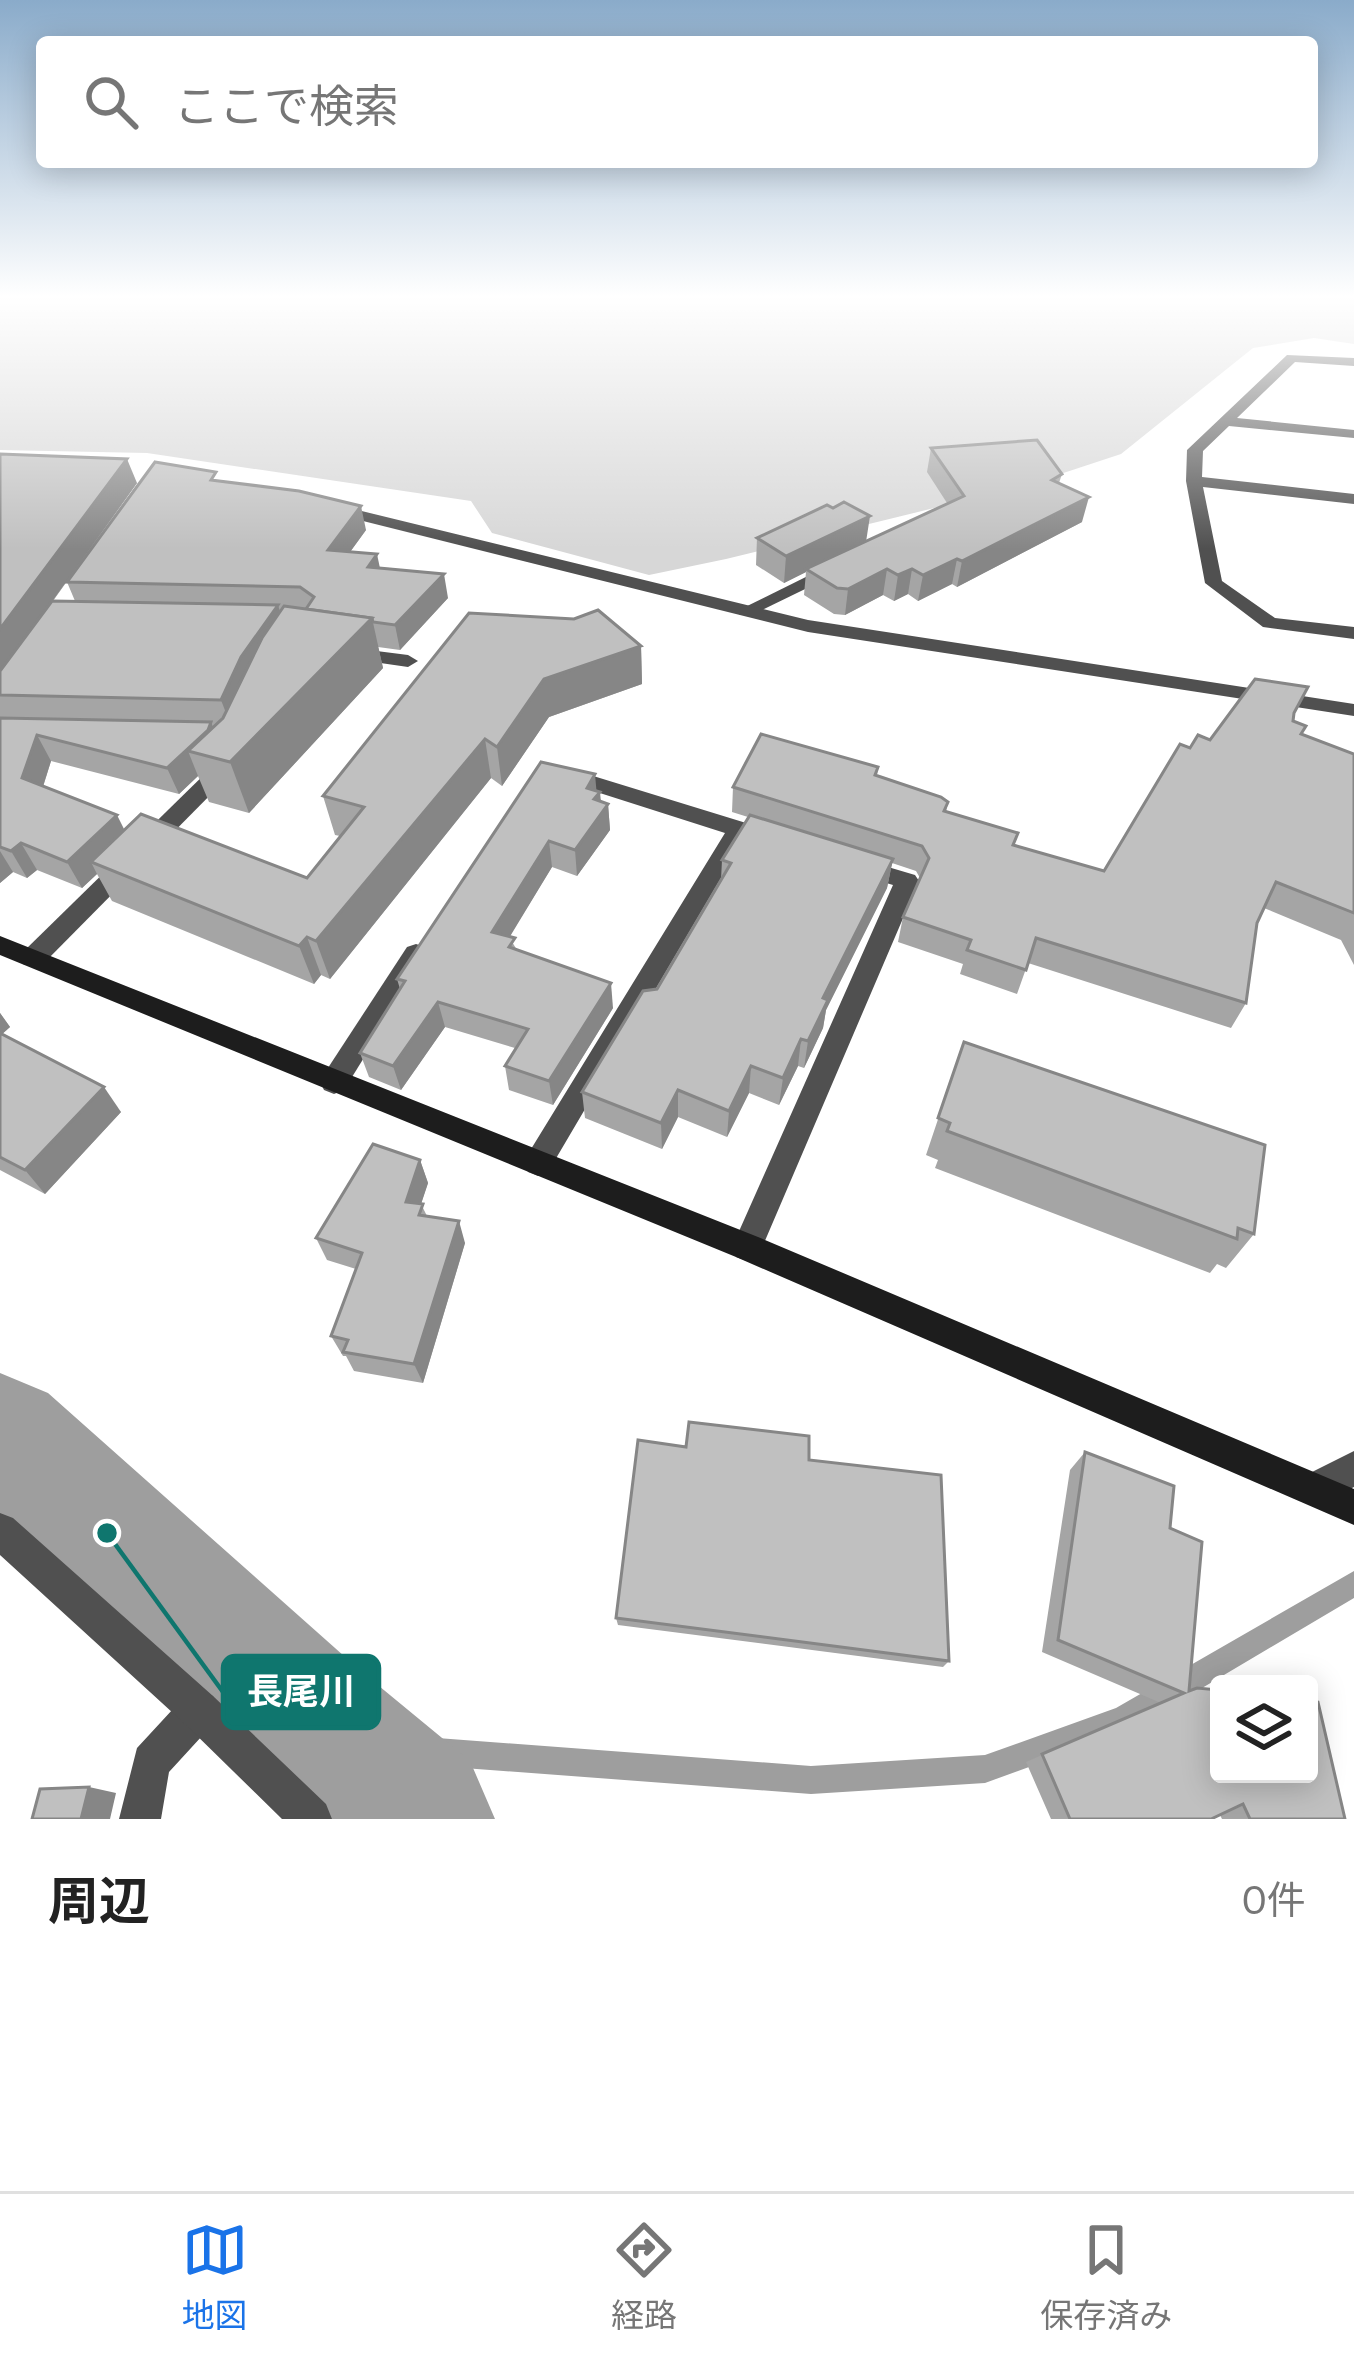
<!DOCTYPE html>
<html lang="ja">
<head>
<meta charset="utf-8">
<style>
	body { margin:0; font-family:Commissioner,"Noto Sans JP",sans-serif; background:#f6f6f6; color:#222 }
	.controls { position:absolute; right:36px; bottom:36px; display:grid; overflow:hidden; border-radius:12px; box-shadow:0 6px 30px #0003 }
	.controls button { width:108px; height:108px; display:grid; place-items:center; padding:0; border:0; border-bottom:3px solid #e0e0e0; background:#fff; color:#222; font:60px sans-serif }
	.list { margin:0; padding:0; list-style:none }
	h2 { display:flex; justify-content:space-between; align-items:center; height:156px; margin:0; padding:0 48px; font-size:51px }
	h2 small { font-size:39px; font-weight:400; color:#767676 }
	.icon { flex:none; width:66px; height:66px; fill:none; stroke:currentColor; stroke-width:2; stroke-linecap:round; stroke-linejoin:round }
	.map { position:relative; flex:none; width:1354px; height:1819px; overflow:hidden }
	.search { position:absolute; background:#fff; box-shadow:0 6px 30px #0003; left:36px; right:36px; top:36px; height:132px; display:flex; align-items:center; gap:30px; box-sizing:border-box; padding:0 42px; border-radius:12px; color:#767676; font-size:45px }
	.sheet { height:372px; background:#fff }
	nav { display:flex; justify-content:space-around; align-items:center; box-sizing:border-box; height:168px; border-top:3px solid #e0e0e0; background:#fff; font-size:33px; color:#767676 }
	nav a { display:grid; justify-items:center; gap:6px }
	nav .on { color:#1a73e8 }
	.map>svg:first-child { display:block }
	.green { fill:#d7d7d7 }
	.lines { fill:none; stroke-linecap:round; stroke-linejoin:round }
	.stream { fill:#9e9e9e; fill-rule:evenodd }
	.river { fill:#9e9e9e; fill-rule:evenodd }
	.lane { fill:#505050; fill-rule:evenodd }
	.street { fill:#505050; fill-rule:evenodd }
	.secondary { fill:#1d1d1d; fill-rule:evenodd }
	.wall { fill:#a5a5a5 }
	.shaded-wall { fill:#868686 }
	.building { fill:#c0c0c0; stroke:#868686; stroke-width:3 }
	.leader { fill:none; stroke:#0f766e; stroke-width:4.5 }
	.callout-dot { fill:#0f766e; stroke:#fff; stroke-width:4.5 }
	.callout { fill:#0f766e; stroke:#0f766e; stroke-width:4.5 }
	.callout-label { font-size:36px; text-anchor:middle; font-weight:bold; fill:#fff }
</style>
</head>
<body>
<div class="map">
<svg width="1354" height="1819" viewBox="0 0 1354 1819">
	<rect width="100%" height="100%" fill="#fff"/>
	<polygon class="green" points="0,295 1354,295 1354,344 1314,338 1253,348 1121,454 1024,486 726,559 649,575 492,533 471,501 147,453 0,450"/>
	<g class="lines">
		<polygon class="stream" points="1354,1571 1354,1598 1133,1729 985,1783 811,1794 318,1757 308,1753 304,1743 308,1733 318,1729 811,1766 985,1755 1116,1708"/>
		<polygon class="river" points="0,1373 48,1393 362,1672 470,1761 495,1819 288,1819 0,1534"/>
		<g class="lane">
			<polygon points="1287,355 1354,358 1354,366 1295,362 1237,418 1354,430 1354,438 1229,426 1203,451 1202,477 1354,494 1354,504 1203,487 1222,581 1275,618 1354,627 1354,639 1263,627 1205,583 1186,481 1187,450"/>
			<polygon points="830,565 839,570 836,574 752,615 740,615 737,611"/>
			<polygon points="353,648 408,655 418,661 408,667 346,658 346,650"/>
			<polygon points="564,767 779,833 782,839 771,847 744,839 548,1172 538,1176 528,1172 524,1163 528,1154 725,833 556,779 553,774"/>
			<polygon points="861,859 915,875 919,881 758,1257 747,1261 736,1257 732,1247 893,885 853,873 849,867"/>
			<polygon points="416,944 425,947 428,954 344,1090 334,1094 324,1090 320,1082 324,1074 407,947"/>
			<polygon points="1354,1451 1354,1487 1314,1507 1302,1501 1296,1489 1302,1477"/>
			<polygon points="199,1690 213,1696 219,1710 213,1724 169,1772 161,1819 119,1819 137,1748 185,1696"/>
		</g>
		<g class="street">
			<polygon points="333,504 808,620 1354,704 1354,716 808,632 327,512 327,506"/>
			<polygon points="223,762 231,764 234,769 231,774 42,965 24,965 21,958 24,951 215,764"/>
			<polygon points="0,1513 13,1518 213,1696 326,1804 332,1819 282,1819 185,1724 0,1555"/>
		</g>
		<polygon class="secondary" points="0,936 758,1237 1354,1489 1354,1525 736,1257 0,955"/>
	</g>
	<g class="wall">
		<polygon points="931,448 1062,474 1059,483 1082,522 957,587 952,584 918,601 908,594 894,601 883,595 845,615 834,614 804,595 806,572 784,583 756,565 757,538 833,508 867,541 947,503 927,472"/>
		<polygon points="0,454 137,483 53,601 75,601 67,582 219,481 366,530 350,552 380,568 448,598 400,650 378,647 383,668 249,813 209,802 198,776 179,794 51,761 43,787 125,830 307,878 340,836 335,835 323,796 641,646 642,684 549,717 502,786 491,778 330,979 321,975 314,984 112,901 97,874 82,888 37,870 27,878 13,872 0,883"/>
		<polygon points="1294,715 1293,721 1301,734 1354,754 1354,965 1341,940 1264,908 1257,923 1246,1003 1231,1028 1028,963 1017,994 960,974 963,964 898,942 903,917 920,878 916,871 892,863 887,888 826,1010 823,1028 804,1068 798,1066 779,1105 749,1093 727,1137 678,1117 662,1149 585,1118 582,1092 657,989 721,880 722,860 748,817 732,812 733,787 878,767 877,776 948,802 946,812 1014,845 1104,871 1190,748 1210,740"/>
		<polygon points="596,791 601,801 608,804 610,830 577,876 552,867 509,937 517,950 613,1008 553,1105 509,1090 505,1066 515,1048 445,1027 401,1090 369,1077 360,1053 400,989 397,979"/>
		<polygon points="0,1013 10,1027 2,1034 121,1112 45,1194 0,1170"/>
		<polygon points="964,1042 1254,1234 1226,1268 1217,1264 1210,1273 935,1168 938,1160 926,1155"/>
		<polygon points="420,1160 428,1183 421,1204 427,1216 465,1243 423,1383 354,1371 346,1356 343,1356 331,1336 356,1269 327,1260 316,1238"/>
		<polygon points="686,1447 809,1460 949,1661 943,1667 618,1625 616,1618"/>
		<polygon points="1085,1452 1170,1528 1189,1691 1345,1819 1222,1819 1220,1815 1211,1819 1051,1819 1026,1762 1161,1703 1042,1652 1070,1470"/>
	</g>
	<g class="shaded-wall">
		<polygon points="127,459 137,483 0,674 0,629"/>
		<polygon points="1089,497 1082,522 957,587 962,561"/>
		<polygon points="361,506 366,530 334,574 328,550"/>
		<polygon points="870,516 866,542 806,569 806,572 784,583 786,556"/>
		<polygon points="377,554 382,578 368,567"/>
		<polygon points="957,559 952,584 918,601 923,575"/>
		<polygon points="887,569 883,595 845,615 848,589"/>
		<polygon points="912,569 908,594 894,601 898,575"/>
		<polygon points="444,574 448,598 400,650 395,625"/>
		<polygon points="278,605 286,631 231,726 221,700 241,657"/>
		<polygon points="372,618 383,668 249,813 230,762"/>
		<polygon points="641,646 642,684 549,717 502,786 497,747 544,679"/>
		<polygon points="211,722 221,748 188,751 198,776 179,794 167,768"/>
		<polygon points="37,735 51,761 37,805 22,778"/>
		<polygon points="485,739 491,778 330,979 316,941"/>
		<polygon points="595,774 597,797 600,792 602,813 608,804 610,830 577,876 575,850 587,788"/>
		<polygon points="117,815 130,841 91,862 97,874 82,888 67,862"/>
		<polygon points="549,841 552,867 497,958 492,932"/>
		<polygon points="21,843 37,870 27,878 11,851"/>
		<polygon points="0,851 13,872 0,883"/>
		<polygon points="893,859 887,888 826,1010 823,1028 804,1068 808,1041 823,998"/>
		<polygon points="307,937 321,975 314,984 299,946"/>
		<polygon points="611,983 613,1008 553,1105 549,1081"/>
		<polygon points="438,1002 445,1027 401,1090 393,1066"/>
		<polygon points="0,1013 10,1027 0,1036"/>
		<polygon points="801,1039 798,1066 779,1105 783,1078"/>
		<polygon points="751,1066 749,1093 727,1137 729,1111"/>
		<polygon points="104,1087 121,1112 45,1194 25,1170"/>
		<polygon points="678,1090 678,1117 662,1149 661,1123"/>
		<polygon points="420,1160 428,1183 414,1225 406,1202"/>
		<polygon points="459,1221 465,1243 423,1383 414,1364"/>
		<polygon points="89,1787 116,1793 110,1819 81,1819"/>
	</g>
	<g class="building">
		<polygon points="1037,440 1062,474 1052,480 1089,497 962,561 957,559 923,575 912,569 898,575 887,569 848,589 837,588 806,569 964,496 931,448"/>
		<polygon points="0,454 127,459 0,629"/>
		<polygon points="155,462 216,472 211,480 299,491 361,506 328,550 377,554 368,567 444,574 395,625 373,622 372,618 306,609 314,597 300,587 67,582"/>
		<polygon points="844,502 870,516 786,556 757,538 827,505 833,508"/>
		<polygon points="52,601 278,605 241,657 221,700 0,695 0,671"/>
		<polygon points="284,606 372,618 230,762 188,751 223,718 262,638"/>
		<polygon points="598,610 641,646 544,679 497,747 485,739 316,941 307,937 299,946 91,862 141,814 307,878 364,807 323,796 469,613 574,619"/>
		<polygon points="1255,679 1308,687 1294,713 1293,721 1306,726 1301,734 1354,754 1354,913 1276,882 1257,923 1246,1003 1036,938 1026,970 967,950 971,940 903,917 929,858 922,846 733,787 761,734 878,767 875,775 941,797 948,802 944,811 1018,833 1013,845 1104,871 1180,744 1190,748 1198,735 1210,740"/>
		<polygon points="0,718 211,722 208,730 167,768 37,735 22,778 117,815 67,862 21,843 11,851 0,847"/>
		<polygon points="541,762 595,774 587,788 600,792 594,799 608,804 575,850 549,841 492,932 515,938 509,947 611,983 549,1081 505,1066 528,1029 438,1002 393,1066 360,1053 405,981 397,979"/>
		<polygon points="750,815 893,859 823,998 828,1000 808,1041 801,1039 783,1078 751,1066 729,1111 678,1090 661,1123 582,1092 643,991 657,989 731,863 722,860"/>
		<polygon points="0,1033 104,1087 25,1170 0,1157"/>
		<polygon points="964,1042 1265,1145 1254,1234 1238,1228 1237,1239 947,1131 950,1123 938,1118"/>
		<polygon points="373,1144 420,1160 406,1202 423,1204 419,1215 459,1221 414,1364 343,1352 348,1340 331,1336 362,1253 316,1238"/>
		<polygon points="689,1422 809,1436 809,1460 941,1475 949,1661 616,1618 638,1440 686,1447"/>
		<polygon points="1085,1452 1174,1486 1170,1528 1202,1542 1189,1691 1197,1688 1219,1690 1219,1774 1309,1774 1309,1701 1318,1702 1345,1819 1250,1819 1243,1804 1211,1819 1070,1819 1042,1754 1184,1693 1058,1640"/>
		<polygon points="89,1787 81,1819 32,1819 40,1789"/>
	</g>
	<linearGradient id="sky" x2="0" y2="1"><stop stop-color="#8aabca"/><stop offset="0.54" stop-color="#fff"/><stop offset="1" stop-color="#fff" stop-opacity="0"/></linearGradient>
	<rect width="1354" height="549" fill="url(#sky)"/>
	<path class="leader" d="M107 1533L223 1692"/>
	<circle class="callout-dot" cx="107" cy="1533" r="12"/>
	<rect class="callout" x="223" y="1656" width="156" height="72" rx="12"/>
	<g class="callout-label">
		<text x="301" y="1704">長尾川</text>
	</g>
</svg>
<div class="controls">
<button><svg class="icon" aria-label="layers" viewBox="0 0 24 24"><path d="M12 4l9 5-9 5-9-5zM3 14l9 5 9-5"/></svg></button>
</div>
<div class="search"><svg class="icon" aria-label="search" viewBox="0 0 24 24"><circle cx="10" cy="10" r="6"/><path d="M15 15l6 6"/></svg>ここで検索</div>
</div>
<section class="sheet">
<h2>周辺<small>0件</small></h2>
<ul class="list">
</ul>
</section>
<nav>
<a class="on"><svg class="icon" aria-label="map" viewBox="0 0 24 24"><path d="M3 6l6-2 6 2 6-2v14l-6 2-6-2-6 2zM9 4v14M15 6v14"/></svg>地図</a>
<a><svg class="icon" aria-label="directions" viewBox="0 0 24 24"><path d="M12 3l9 9-9 9-9-9zM9 14v-3h6M13 9l2 2-2 2"/></svg>経路</a>
<a><svg class="icon" aria-label="saved" viewBox="0 0 24 24"><path d="M7 4h10v16l-5-4-5 4z"/></svg>保存済み</a>
</nav>
</body>
</html>
